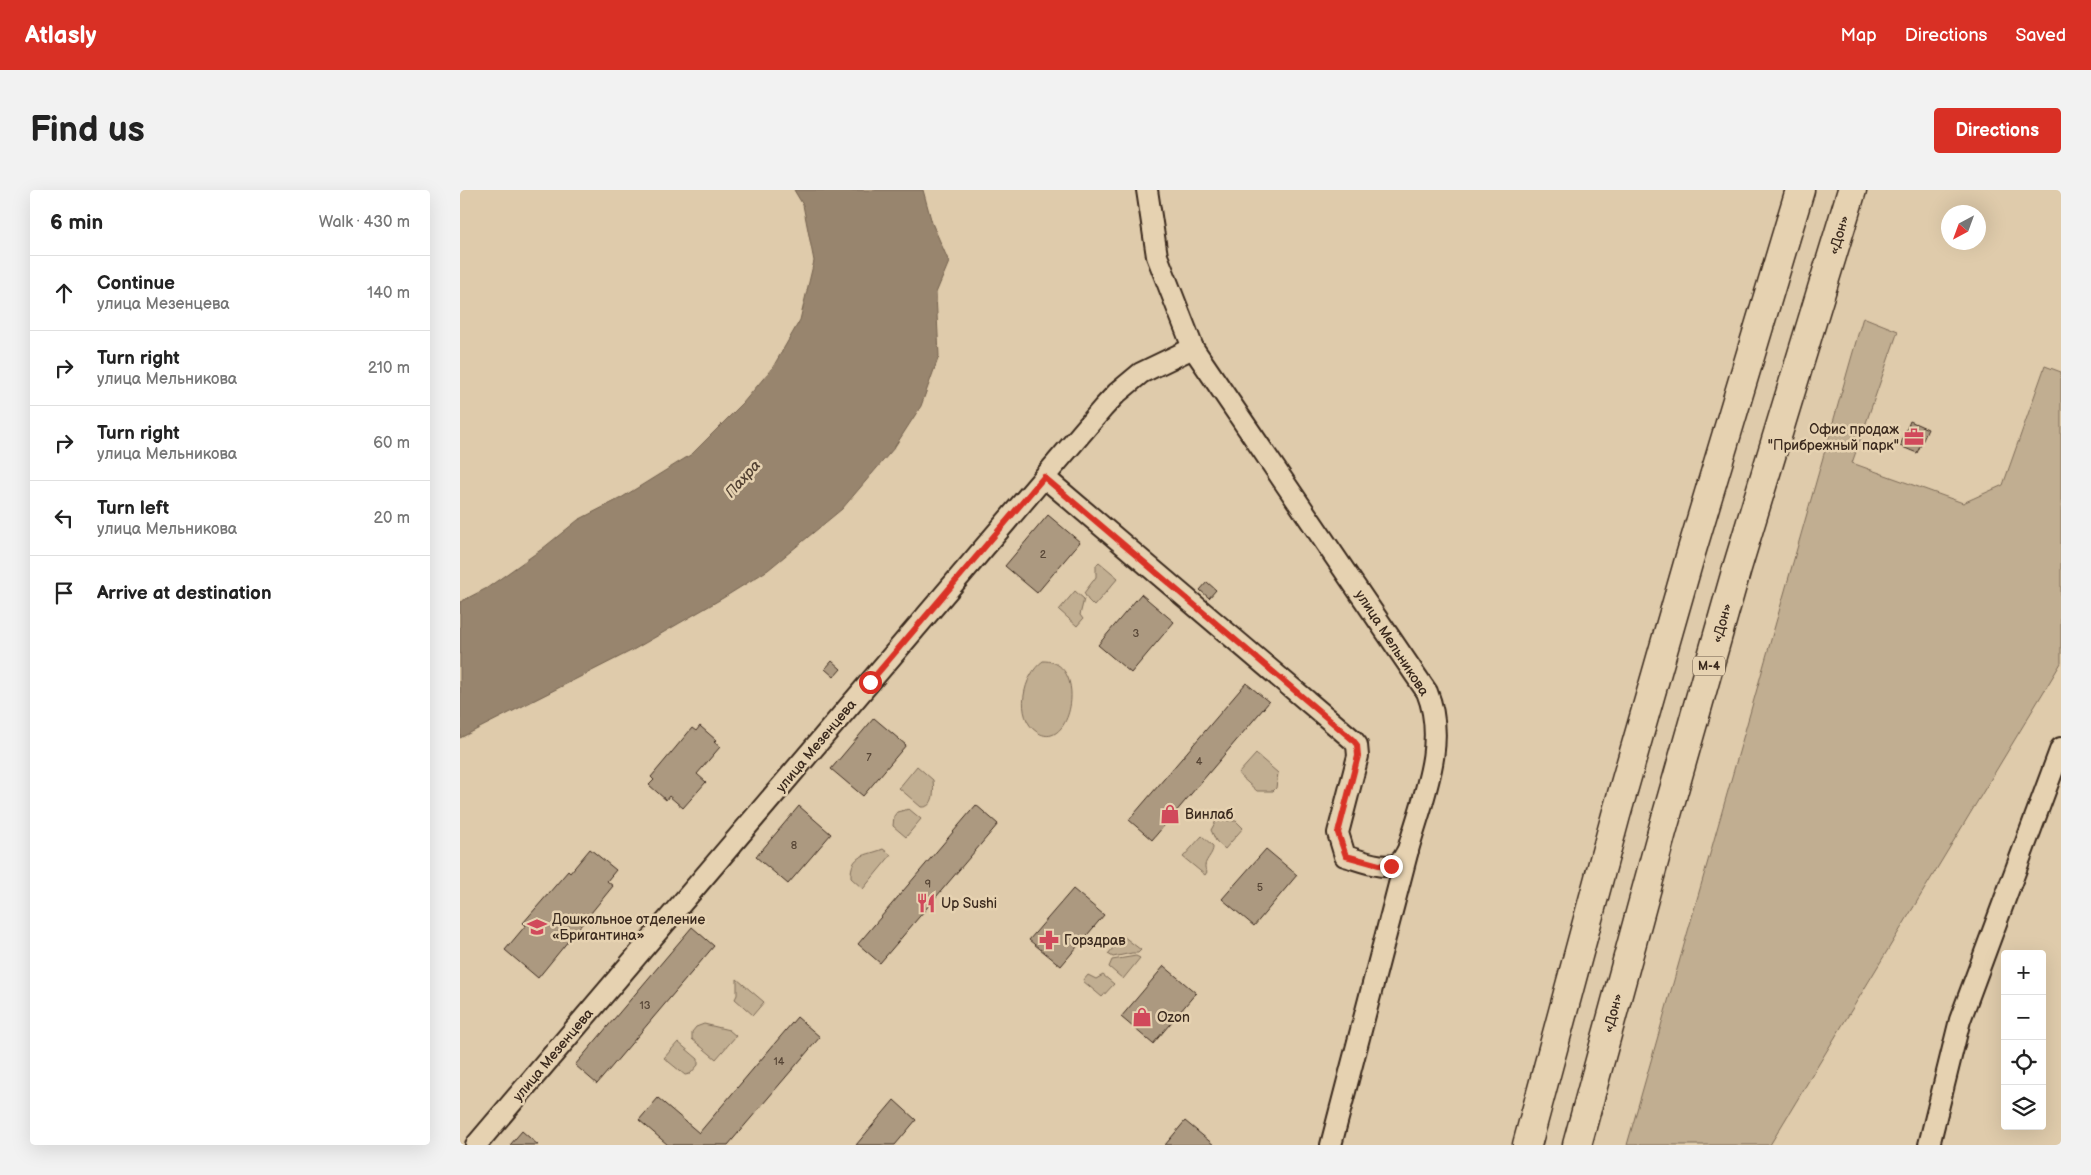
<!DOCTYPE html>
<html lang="en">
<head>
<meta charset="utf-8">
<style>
	body { margin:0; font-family:"Balsamiq Sans",sans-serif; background:#f2f2f2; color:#222 }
	.controls { position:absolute; right:15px; bottom:15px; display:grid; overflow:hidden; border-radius:5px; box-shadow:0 5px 20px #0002 }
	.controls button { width:45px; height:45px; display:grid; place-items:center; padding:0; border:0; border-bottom:1px solid #e0e0e0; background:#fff; color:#222; font:25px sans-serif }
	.compass { position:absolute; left:1481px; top:15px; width:45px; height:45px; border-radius:50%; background:#fff; box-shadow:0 5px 20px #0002; rotate:221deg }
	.stop { position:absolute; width:15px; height:15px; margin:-11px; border:4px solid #d93025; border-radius:50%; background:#fff }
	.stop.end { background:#d93025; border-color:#fff; box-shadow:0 1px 5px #0008 }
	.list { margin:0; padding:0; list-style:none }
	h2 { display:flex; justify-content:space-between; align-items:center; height:65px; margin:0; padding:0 20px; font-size:21px }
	h2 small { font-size:16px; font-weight:400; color:#767676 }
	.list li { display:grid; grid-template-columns:32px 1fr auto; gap:15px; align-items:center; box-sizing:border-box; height:75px; padding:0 20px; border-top:1px solid #e0e0e0 }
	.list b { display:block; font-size:19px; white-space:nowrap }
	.list p { margin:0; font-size:16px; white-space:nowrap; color:#767676 }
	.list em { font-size:16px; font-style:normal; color:#767676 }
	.icon { flex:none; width:28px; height:28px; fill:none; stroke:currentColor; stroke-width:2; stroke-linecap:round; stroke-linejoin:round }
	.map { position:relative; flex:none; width:1601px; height:955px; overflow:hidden; border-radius:5px }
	header { display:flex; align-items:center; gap:30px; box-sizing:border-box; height:70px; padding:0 25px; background:#d93025; color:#fff }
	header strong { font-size:24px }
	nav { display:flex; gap:28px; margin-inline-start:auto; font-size:18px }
	.intro { display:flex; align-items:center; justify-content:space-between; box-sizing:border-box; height:120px; padding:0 30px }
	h1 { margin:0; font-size:35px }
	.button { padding:12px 22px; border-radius:5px; background:#d93025; color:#fff; font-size:18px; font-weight:700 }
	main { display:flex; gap:30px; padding:0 30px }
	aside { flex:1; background:#fff; border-radius:5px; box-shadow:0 5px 20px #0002 }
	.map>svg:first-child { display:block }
	.green { fill:#c1ae91; stroke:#7e6c58 }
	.water { fill:#98856e; stroke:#73614e }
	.building { fill:#ac9980; stroke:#3b2a1e }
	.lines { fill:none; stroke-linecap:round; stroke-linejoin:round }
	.minor-casing { stroke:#3b2a1e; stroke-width:24 }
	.highway-casing { stroke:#3b2a1e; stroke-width:31 }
	.minor { stroke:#e6d2b1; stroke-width:20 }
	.highway { stroke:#e6d2b1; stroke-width:28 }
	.route { stroke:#d93025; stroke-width:6 }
	.labels { text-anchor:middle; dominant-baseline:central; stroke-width:5; stroke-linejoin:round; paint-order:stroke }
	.number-label { font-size:11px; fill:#574636 }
	.shield { fill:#e6d2b1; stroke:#6e5c4a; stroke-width:1 }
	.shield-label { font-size:12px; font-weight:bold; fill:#3b2a1e }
	.street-label { font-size:14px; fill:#3b2a1e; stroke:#e6d2b1 }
	.poi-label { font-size:14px; fill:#3b2a1e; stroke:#e6d2b1; text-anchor:start }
	.water-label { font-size:15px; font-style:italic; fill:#524132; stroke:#e6d2b1 }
</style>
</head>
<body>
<header>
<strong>Atlasly</strong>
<nav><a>Map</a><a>Directions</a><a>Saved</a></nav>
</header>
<div class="intro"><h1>Find us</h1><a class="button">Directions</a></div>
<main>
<aside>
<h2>6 min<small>Walk · 430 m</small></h2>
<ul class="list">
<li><svg class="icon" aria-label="ahead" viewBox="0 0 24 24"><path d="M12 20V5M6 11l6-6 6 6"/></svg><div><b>Continue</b><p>улица Мезенцева</p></div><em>140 m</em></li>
<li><svg class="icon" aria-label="right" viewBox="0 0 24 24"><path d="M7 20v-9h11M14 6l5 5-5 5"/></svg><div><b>Turn right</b><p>улица Мельникова</p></div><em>210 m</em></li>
<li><svg class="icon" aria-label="right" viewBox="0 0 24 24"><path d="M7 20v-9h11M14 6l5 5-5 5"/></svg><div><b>Turn right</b><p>улица Мельникова</p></div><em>60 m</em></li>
<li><svg class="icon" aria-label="left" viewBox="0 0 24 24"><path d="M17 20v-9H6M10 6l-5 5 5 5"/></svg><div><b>Turn left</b><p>улица Мельникова</p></div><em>20 m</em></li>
<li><svg class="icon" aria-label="arrive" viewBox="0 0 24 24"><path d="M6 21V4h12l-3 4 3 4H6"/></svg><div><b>Arrive at destination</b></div></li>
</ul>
</aside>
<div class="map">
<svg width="1601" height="955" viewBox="0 0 1601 955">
	<rect width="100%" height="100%" fill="#dfcbab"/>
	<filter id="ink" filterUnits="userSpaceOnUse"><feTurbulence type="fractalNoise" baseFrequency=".02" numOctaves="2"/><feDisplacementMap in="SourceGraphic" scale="10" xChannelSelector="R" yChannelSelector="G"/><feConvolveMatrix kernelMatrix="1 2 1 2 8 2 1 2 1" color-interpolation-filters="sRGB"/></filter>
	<g filter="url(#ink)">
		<g class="green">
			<polygon points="1403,127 1438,141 1392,273 1503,313 1543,295 1585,176 1601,182 1601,473 1310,955 1167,955"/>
			<polygon points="639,372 658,388 634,416 628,410 624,403 636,387 636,375"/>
			<polygon points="615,401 624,409 620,425 623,429 617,436 599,420"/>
			<path d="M 583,471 C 630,470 611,565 577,542 C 554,527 563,485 583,471 Z"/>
			<polygon points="796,564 818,583 816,598 813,601 797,601 778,584"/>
			<path d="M 457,576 L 473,590 C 474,600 475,618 461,617 L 439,598 Z"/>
			<polygon points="449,619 461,629 446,647 433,636 434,626 437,622"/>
			<polygon points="759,630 776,631 783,638 765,659 756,651 751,640 756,631"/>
			<path d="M 742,646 L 753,656 C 754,666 740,672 747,682 L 745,685 L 723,667 Z"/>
			<path d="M 423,659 L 431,665 L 403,699 L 391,688 C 390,663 407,666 423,659 Z"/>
			<polygon points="663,746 681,760 678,763 672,763 653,767 648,764"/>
			<polygon points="676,766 680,768 663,789 649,777 652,770"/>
			<polygon points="628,785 636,789 643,785 654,794 642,807 623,791"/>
			<polygon points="277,789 304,812 293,825 275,809 277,805"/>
			<polygon points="244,834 269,840 276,846 256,869 232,849 232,842 236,837"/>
			<polygon points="218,852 238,869 238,875 230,884 225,885 204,868"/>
		</g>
		<polygon class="water" points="334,0 463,0 472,33 489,72 476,103 479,166 461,216 434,258 382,319 308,380 263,408 173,460 0,548 0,412 27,398 82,359 118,330 161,308 232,264 283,213 313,177 340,130 354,71 343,15"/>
		<g class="building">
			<polygon points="1450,231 1468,239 1457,263 1440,256"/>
			<polygon points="588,325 620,352 577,403 545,376"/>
			<polygon points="747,392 756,400 749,408 740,400"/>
			<polygon points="681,404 714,432 671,483 638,455"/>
			<polygon points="372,471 381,479 374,487 365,479"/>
			<polygon points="786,493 809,512 692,650 669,630"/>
			<polygon points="414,528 446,555 403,606 371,579"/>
			<polygon points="240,536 256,550 254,552 260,557 237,584 246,592 223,618 209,606 206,610 189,595 194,590 191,587 232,538 236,541"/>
			<polygon points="516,615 538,634 420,773 398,754"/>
			<polygon points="339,616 371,644 328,694 296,667"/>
			<polygon points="130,659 156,680 147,691 153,696 78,788 45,760 66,735 63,733 108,681 110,683"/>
			<polygon points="806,659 837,685 794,736 762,709"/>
			<polygon points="613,699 644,725 601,776 569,750"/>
			<polygon points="232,737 254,756 137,894 115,875"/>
			<polygon points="704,776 736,803 693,854 661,827"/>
			<polygon points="337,827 360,847 268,955 208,955 179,930 198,908 239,943"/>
			<polygon points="434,910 456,930 435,955 396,955"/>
			<polygon points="725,931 754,955 705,955"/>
			<polygon points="62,941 78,955 50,955"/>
		</g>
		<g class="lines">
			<defs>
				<g id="minor">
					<path d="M 584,287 L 893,550 L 897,555 L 898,566 L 878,643 L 885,666 C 900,670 928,683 941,671 C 944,668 946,663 948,660 C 962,609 988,554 967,502 L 733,158 L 697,66 L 687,0"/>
					<polyline points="16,955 643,218 657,203 681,183 733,158"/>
					<polyline points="871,955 948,660"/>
					<polyline points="1469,955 1500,830 1601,558"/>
				</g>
				<g id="highway">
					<polyline points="1067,955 1156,625 1231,363 1340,0"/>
					<polyline points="1117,955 1202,642 1277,378 1392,0"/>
				</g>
			</defs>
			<use href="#minor" class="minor-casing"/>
			<use href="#highway" class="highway-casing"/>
			<use href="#minor" class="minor"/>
			<use href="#highway" class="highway"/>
		</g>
	</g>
	<g class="lines" filter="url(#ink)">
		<polyline class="route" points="410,492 584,287 893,550 897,555 898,566 878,643 886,666 919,675 931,676"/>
	</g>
	<defs>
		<symbol id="office-bare" viewBox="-9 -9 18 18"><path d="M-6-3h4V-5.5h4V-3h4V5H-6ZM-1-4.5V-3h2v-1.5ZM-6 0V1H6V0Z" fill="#d1495b" stroke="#e6d2b1" stroke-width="2.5" paint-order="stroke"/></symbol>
		<symbol id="shop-bare" viewBox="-9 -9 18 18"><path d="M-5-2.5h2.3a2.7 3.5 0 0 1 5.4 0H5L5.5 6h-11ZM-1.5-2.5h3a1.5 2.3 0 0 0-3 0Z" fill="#d1495b" stroke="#e6d2b1" stroke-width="2.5" paint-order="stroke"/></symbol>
		<symbol id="restaurant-bare" viewBox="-9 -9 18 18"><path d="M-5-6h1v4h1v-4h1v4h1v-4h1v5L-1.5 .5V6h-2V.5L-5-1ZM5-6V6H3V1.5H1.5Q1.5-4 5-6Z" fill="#d1495b" stroke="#e6d2b1" stroke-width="2.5" paint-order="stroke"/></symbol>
		<symbol id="school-bare" viewBox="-9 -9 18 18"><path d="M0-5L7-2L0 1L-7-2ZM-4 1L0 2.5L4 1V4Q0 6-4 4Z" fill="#d1495b" stroke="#e6d2b1" stroke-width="2.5" paint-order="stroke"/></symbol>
		<symbol id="pharmacy-bare" viewBox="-9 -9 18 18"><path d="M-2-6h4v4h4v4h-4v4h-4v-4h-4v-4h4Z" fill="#d1495b" stroke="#e6d2b1" stroke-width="2.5" paint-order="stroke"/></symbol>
	</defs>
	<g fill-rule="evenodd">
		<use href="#office-bare" x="1440" y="233" width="28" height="28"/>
		<use href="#shop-bare" x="696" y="610" width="28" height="28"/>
		<use href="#restaurant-bare" x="452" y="699" width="28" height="28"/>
		<use href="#school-bare" x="63" y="723" width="28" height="28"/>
		<use href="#pharmacy-bare" x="575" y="736" width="28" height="28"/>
		<use href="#shop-bare" x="668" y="813" width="28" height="28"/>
	</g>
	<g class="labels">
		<g class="number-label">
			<text x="583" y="364">2</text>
			<text x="676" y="443">3</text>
			<text x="409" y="567">7</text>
			<text x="739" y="571">4</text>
			<text x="334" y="655">8</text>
			<text x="468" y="694">9</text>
			<text x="800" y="697">5</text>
			<text x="185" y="815">13</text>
			<text x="319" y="871">14</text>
		</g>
		<rect class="shield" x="1233" y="466.5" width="32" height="19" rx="4"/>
		<g class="shield-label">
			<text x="1249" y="476">М-4</text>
		</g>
		<g class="street-label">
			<text transform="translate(1379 45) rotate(-73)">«Дон»</text>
			<text transform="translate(1262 433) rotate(-74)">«Дон»</text>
			<text transform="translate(932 453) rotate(57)">улица Мельникова</text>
			<text transform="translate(356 556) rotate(-50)">улица Мезенцева</text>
			<text transform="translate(1153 823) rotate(-75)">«Дон»</text>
			<text transform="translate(93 865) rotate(-50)">улица Мезенцева</text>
		</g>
		<g class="poi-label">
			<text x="1439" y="239" text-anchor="end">Офис продаж<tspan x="1439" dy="16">"Прибрежный парк"</tspan></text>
			<text x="725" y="624">Винлаб</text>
			<text x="481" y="713">Up Sushi</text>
			<text x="92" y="729">Дошкольное отделение<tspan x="92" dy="16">«Бригантина»</tspan></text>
			<text x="604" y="750">Горздрав</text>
			<text x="697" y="827">Ozon</text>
		</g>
		<g class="water-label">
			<text transform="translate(283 289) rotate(-48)">Пахра</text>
		</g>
	</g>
</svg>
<div class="controls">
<button>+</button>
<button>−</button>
<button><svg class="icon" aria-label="locate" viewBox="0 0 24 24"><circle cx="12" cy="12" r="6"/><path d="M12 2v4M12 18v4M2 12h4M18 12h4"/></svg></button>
<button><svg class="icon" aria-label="layers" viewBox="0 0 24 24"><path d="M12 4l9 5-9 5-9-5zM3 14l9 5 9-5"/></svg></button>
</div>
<svg class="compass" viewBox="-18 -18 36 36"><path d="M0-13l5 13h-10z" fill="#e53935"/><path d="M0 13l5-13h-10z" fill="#767676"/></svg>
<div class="stop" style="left:410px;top:492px"></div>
<div class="stop end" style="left:931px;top:676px"></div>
</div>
</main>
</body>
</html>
